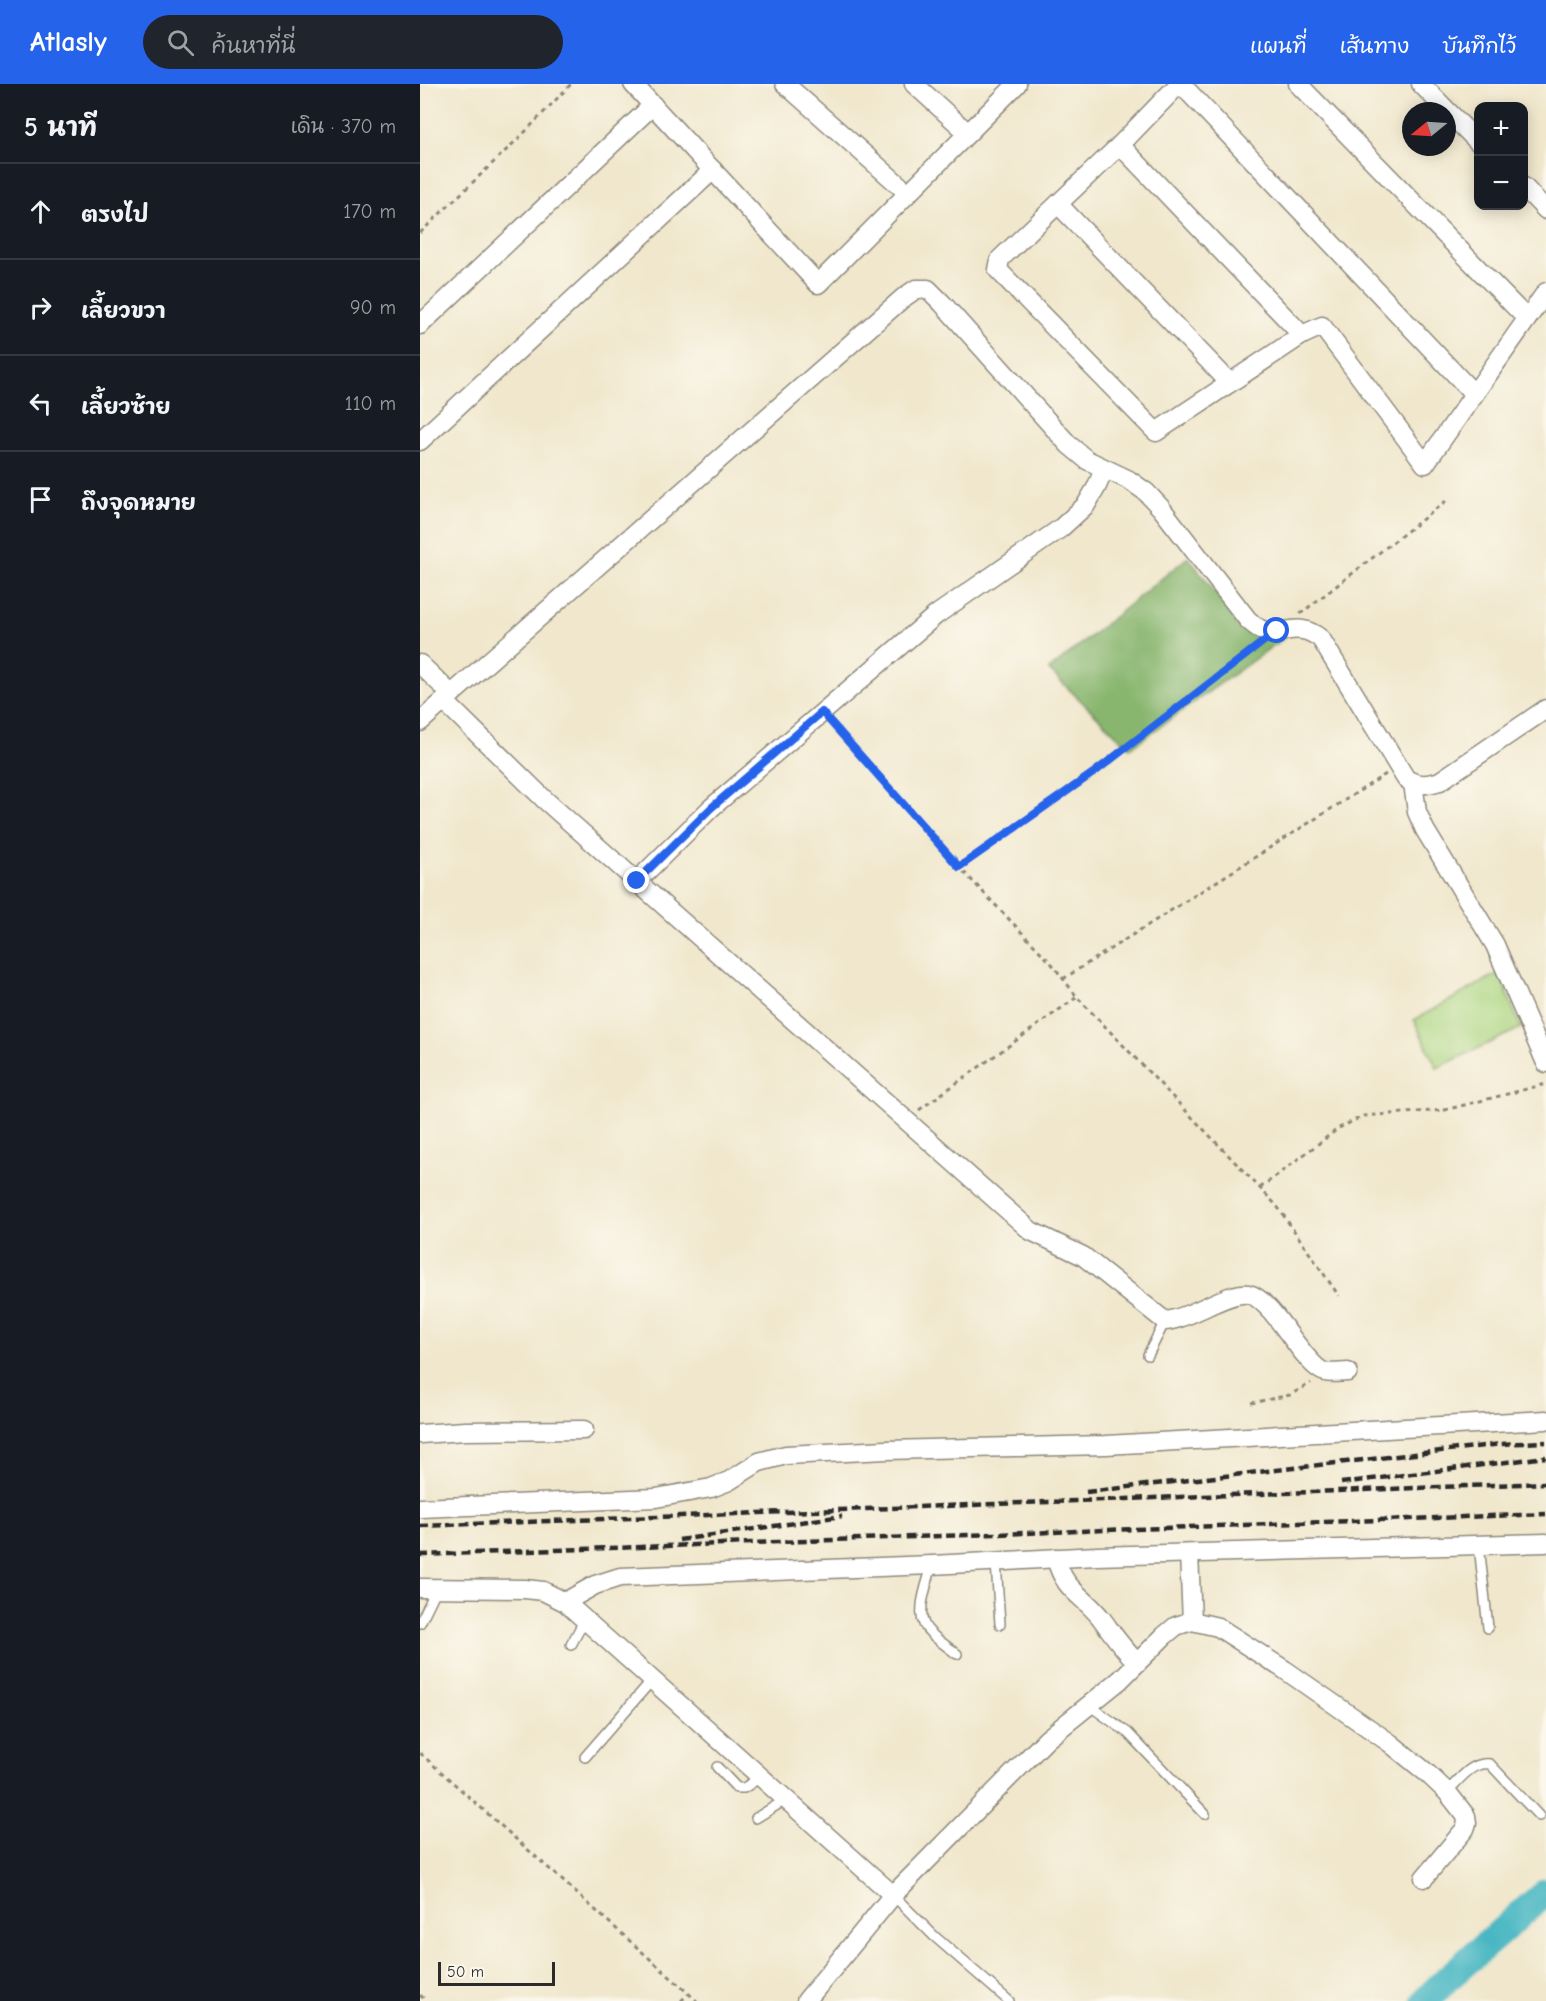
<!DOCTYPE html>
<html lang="th">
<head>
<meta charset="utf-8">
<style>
	body { margin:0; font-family:"Comic Neue","Playpen Sans Thai",sans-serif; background:#20242c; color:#f1f3f6 }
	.controls { position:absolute; right:18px; top:18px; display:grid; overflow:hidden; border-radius:12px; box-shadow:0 3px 15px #0003 }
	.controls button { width:54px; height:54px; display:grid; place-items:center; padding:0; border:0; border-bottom:2px solid #363941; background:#171b24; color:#f1f3f6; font:30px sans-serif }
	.compass { position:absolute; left:982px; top:18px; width:54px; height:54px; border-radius:50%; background:#171b24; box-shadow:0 3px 15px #0003; rotate:252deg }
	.scale { position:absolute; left:18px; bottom:15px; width:117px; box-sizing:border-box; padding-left:6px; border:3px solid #2b2b2b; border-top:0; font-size:16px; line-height:21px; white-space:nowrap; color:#2b2b2b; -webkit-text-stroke:4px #fbf7ec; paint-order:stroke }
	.stop { position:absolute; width:18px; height:18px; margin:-14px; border:4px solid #2563eb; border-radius:50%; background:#fff }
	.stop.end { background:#2563eb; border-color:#fff; box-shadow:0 2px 6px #0008 }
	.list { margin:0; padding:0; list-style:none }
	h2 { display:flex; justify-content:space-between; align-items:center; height:78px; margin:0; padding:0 24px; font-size:26px }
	h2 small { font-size:20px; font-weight:400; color:#9ea1a6 }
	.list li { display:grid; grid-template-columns:39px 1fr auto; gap:18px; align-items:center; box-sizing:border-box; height:96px; padding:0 24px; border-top:2px solid #363941 }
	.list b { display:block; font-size:22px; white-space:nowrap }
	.list em { font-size:20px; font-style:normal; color:#9ea1a6 }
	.icon { flex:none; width:33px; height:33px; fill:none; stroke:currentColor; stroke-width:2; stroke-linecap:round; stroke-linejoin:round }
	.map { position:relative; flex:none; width:1126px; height:1917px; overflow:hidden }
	header { display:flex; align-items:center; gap:36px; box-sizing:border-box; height:84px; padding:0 30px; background:#2563eb; color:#fff }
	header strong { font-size:28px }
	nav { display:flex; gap:33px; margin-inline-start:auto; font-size:21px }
	.search { width:420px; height:54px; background:#20242c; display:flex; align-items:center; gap:15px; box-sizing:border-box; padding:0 21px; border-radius:33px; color:#9ea1a6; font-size:22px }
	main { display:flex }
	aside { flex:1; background:#171b24 }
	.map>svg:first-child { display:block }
	.green { fill:#abd580; stroke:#6b8056; stroke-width:1.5 }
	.forest { fill:#88b66e; stroke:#5a704c; stroke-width:1.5 }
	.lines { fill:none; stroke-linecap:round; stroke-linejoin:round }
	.river { stroke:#49b7c3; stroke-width:28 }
	.service-casing { stroke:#8e897c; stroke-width:12 }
	.minor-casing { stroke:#8e897c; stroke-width:21 }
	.path { stroke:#8e897c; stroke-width:3; stroke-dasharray:4.5 4.5; stroke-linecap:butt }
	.service { stroke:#fff; stroke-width:9 }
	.minor { stroke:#fff; stroke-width:18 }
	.rail { stroke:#2b2b2b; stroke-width:4.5; stroke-dasharray:9 4.5; stroke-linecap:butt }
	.route { stroke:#2563eb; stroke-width:8 }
</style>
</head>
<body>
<header>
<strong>Atlasly</strong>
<div class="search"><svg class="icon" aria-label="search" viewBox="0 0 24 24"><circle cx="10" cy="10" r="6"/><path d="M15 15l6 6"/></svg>ค้นหาที่นี่</div>
<nav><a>แผนที่</a><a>เส้นทาง</a><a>บันทึกไว้</a></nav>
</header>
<main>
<aside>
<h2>5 นาที<small>เดิน · 370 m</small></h2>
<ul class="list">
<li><svg class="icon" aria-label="ahead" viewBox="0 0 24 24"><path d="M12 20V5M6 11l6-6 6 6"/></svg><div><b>ตรงไป</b></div><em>170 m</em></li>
<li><svg class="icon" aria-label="right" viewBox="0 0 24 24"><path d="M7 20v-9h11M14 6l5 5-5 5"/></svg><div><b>เลี้ยวขวา</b></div><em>90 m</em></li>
<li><svg class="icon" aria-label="left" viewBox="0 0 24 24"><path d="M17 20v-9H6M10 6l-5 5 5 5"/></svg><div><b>เลี้ยวซ้าย</b></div><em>110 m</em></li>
<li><svg class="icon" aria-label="arrive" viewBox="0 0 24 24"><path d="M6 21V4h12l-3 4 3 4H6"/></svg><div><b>ถึงจุดหมาย</b></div></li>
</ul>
</aside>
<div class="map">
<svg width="1126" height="1917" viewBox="0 0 1126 1917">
	<rect width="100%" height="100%" fill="#fbf7ec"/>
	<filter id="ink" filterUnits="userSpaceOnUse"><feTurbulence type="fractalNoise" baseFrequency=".0167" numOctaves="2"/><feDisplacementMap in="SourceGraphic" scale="12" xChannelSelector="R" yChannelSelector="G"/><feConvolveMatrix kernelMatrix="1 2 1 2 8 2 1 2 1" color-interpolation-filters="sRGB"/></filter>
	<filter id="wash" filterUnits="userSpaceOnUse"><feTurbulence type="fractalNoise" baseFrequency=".008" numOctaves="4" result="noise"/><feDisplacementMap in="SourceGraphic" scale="24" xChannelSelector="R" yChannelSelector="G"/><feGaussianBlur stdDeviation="1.35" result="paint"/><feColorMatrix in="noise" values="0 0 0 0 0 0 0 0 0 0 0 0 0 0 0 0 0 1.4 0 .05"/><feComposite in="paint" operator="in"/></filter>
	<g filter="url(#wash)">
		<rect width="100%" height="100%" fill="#f0e7cc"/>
		<polygon class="green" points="1079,889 1101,944 1017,984 994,936"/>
		<polygon class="forest" points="768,473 823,544 864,554 710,664 629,586"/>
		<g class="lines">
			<polyline class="river" points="1005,1917 1028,1894 1126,1808"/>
		</g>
	</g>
	<g filter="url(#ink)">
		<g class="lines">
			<defs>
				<g id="service">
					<polyline points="728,1271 745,1237"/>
					<polyline points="1059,1461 1068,1544"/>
					<polyline points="576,1478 580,1540"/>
					<path d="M 512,1481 C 508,1499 494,1529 507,1545 C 515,1555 527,1562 537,1570"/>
					<polyline points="0,1539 17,1504"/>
					<polyline points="151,1561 165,1535"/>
					<polyline points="669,1621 708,1649 785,1730"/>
					<polyline points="165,1673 233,1595"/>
					<polyline points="297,1683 317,1704 324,1704 342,1692"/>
					<path d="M 1027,1708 C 1039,1696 1052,1677 1070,1680 L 1119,1732"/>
					<polyline points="336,1734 367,1715"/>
					<polyline points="473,1811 514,1852 589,1917"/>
				</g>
				<g id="minor">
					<polyline points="213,0 398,200 597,0"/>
					<polyline points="365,0 488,109"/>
					<polyline points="494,0 548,49"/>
					<polyline points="759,0 700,61 580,175 578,186 736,348 882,251 902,242 1005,380 1126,208"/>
					<polyline points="761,0 1054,310"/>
					<polyline points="878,0 1107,235"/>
					<polyline points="1001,0 1058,58"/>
					<polyline points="700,61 882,251"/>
					<polyline points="1104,103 1126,126"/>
					<polyline points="638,120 810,299"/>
					<polyline points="0,241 233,21"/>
					<polyline points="0,357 293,86"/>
					<polyline points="0,580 31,610"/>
					<path d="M 24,617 L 125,716 L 611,1147 L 663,1172 L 745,1237 C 770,1235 808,1207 828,1210 C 853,1214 884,1283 905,1288 C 912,1290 921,1288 928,1288"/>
					<path d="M 0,638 L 483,214 L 496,205 L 508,205 L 522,219 L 649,361 L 667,376 L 709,396 L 726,408 L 741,424 L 828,536 C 832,539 836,543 840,545 C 861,556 875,534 901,555 L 986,695 C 998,702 1008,701 1020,697 L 1126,625"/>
					<polyline points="993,699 997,728 1005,746 1075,861 1126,979"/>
					<polyline points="217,797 291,724 516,531 641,444 666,421 676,404 684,386"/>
					<polyline points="0,1350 45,1347 164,1346"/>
					<polyline points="0,1424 236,1414 291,1404 309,1397 339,1378 366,1371 466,1366 686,1361 1126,1336"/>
					<polyline points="769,1470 772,1537"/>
					<path d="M 636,1474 C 644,1507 662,1510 681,1534 C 693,1550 701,1563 716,1577"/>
					<polyline points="0,1504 105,1505 123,1507 145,1518 473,1811 386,1917"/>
					<polyline points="145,1518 175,1501 200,1493 512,1481 677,1472 1126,1459"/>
					<polyline points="473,1811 627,1655 700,1596 744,1552 756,1542 772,1537 798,1543 865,1586 970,1659 1007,1689 1027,1708 1046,1732 1047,1739 1045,1745 1004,1794"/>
				</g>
			</defs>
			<use href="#service" class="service-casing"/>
			<use href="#minor" class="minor-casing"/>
			<g class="path">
				<polyline points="0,149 103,50 151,0"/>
				<polyline points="880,530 1026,417"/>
				<polyline points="412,640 539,783 632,880 657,913 857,1122 919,1212"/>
				<polyline points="539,783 676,687 839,561"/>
				<polyline points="643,895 966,690"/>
				<polyline points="499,1026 657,913"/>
				<polyline points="840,1104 919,1044 943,1032 1025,1026 1126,1000"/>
				<polyline points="831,1319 870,1311 891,1299"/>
				<polyline points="0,1669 277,1917"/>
				<polyline points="0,1911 6,1917"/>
				<polyline points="261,1917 268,1910"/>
			</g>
			<use href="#service" class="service"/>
			<use href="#minor" class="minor"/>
			<g class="rail">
				<polyline points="921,1399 1126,1373"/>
				<polyline points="666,1408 1081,1360 1126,1358"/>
				<polyline points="0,1442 1126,1399"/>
				<polyline points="259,1456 422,1432"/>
				<polyline points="0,1471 1126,1430"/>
			</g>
		</g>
	</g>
	<g class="lines" filter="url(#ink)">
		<polyline class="route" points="217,797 291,724 402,628 539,783 676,687 857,547"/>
	</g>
</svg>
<div class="controls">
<button>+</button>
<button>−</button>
</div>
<svg class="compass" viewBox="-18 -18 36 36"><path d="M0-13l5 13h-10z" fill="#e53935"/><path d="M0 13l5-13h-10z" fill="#9ea1a6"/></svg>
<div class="scale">50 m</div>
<div class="stop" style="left:857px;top:547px"></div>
<div class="stop end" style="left:217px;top:797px"></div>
</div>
</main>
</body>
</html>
